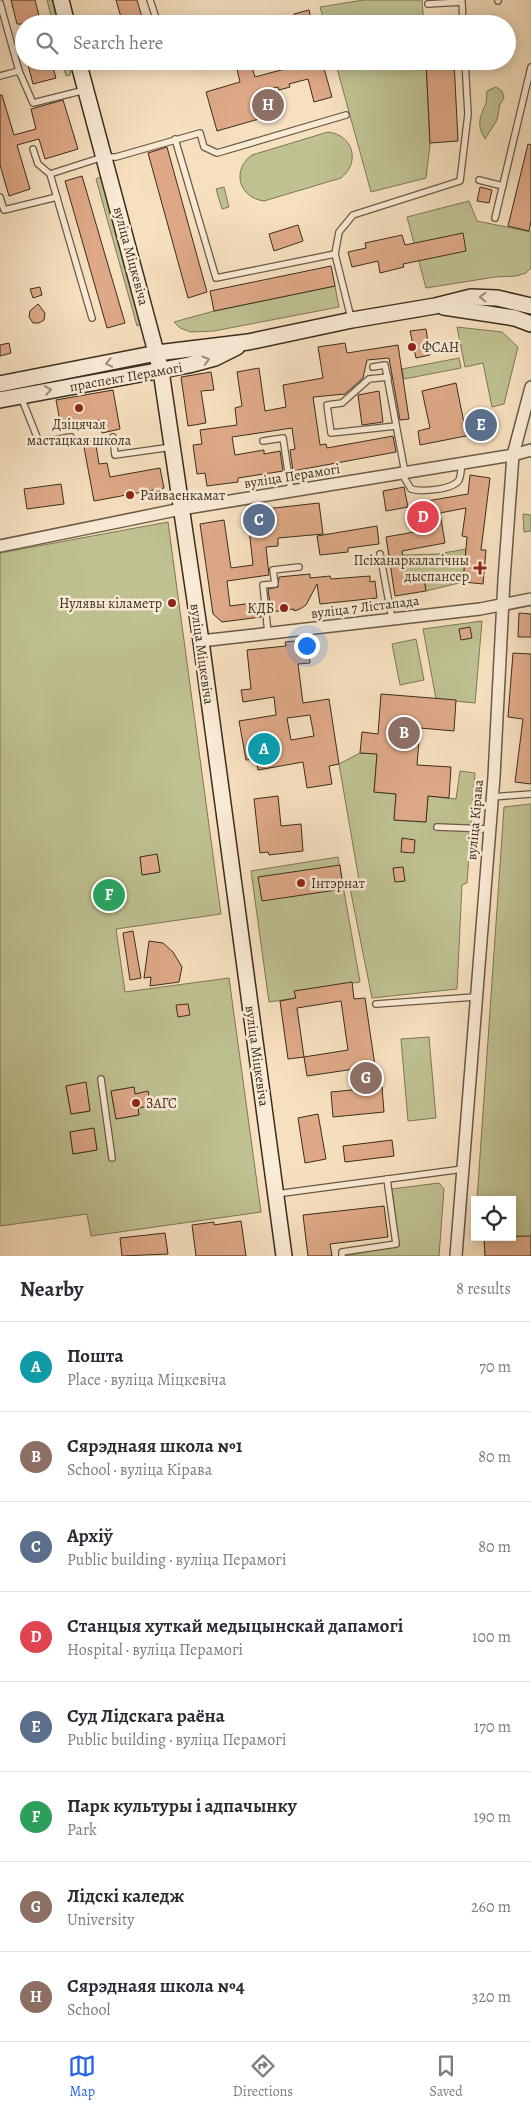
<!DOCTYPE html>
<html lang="en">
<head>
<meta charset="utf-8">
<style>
	body { margin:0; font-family:Alegreya,serif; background:#f2f2f3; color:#2b2b33 }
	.controls { position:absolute; right:15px; bottom:15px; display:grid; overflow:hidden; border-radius:0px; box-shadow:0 2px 12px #0003 }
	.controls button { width:45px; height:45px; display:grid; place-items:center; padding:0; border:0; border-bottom:1px solid #e1e1e2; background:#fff; color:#2b2b33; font:25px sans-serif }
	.you { position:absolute; left:306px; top:645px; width:18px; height:18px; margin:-12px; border:4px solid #fff; border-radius:50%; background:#1a73e8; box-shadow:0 0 0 8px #1a73e833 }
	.badge { display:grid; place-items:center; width:32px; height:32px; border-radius:50%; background:#2563eb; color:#fff; font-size:16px; font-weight:700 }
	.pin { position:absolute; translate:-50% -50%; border:2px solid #fff; box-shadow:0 1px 5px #0006 }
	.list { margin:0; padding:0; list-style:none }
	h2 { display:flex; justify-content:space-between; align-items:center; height:65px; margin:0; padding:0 20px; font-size:21px }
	h2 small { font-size:16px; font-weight:400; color:#7c7c81 }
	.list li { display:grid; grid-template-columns:32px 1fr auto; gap:15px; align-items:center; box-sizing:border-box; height:90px; padding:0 20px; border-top:1px solid #e1e1e2 }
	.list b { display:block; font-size:19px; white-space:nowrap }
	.list p { margin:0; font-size:16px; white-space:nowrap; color:#7c7c81 }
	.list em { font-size:16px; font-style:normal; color:#7c7c81 }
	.icon { flex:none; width:28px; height:28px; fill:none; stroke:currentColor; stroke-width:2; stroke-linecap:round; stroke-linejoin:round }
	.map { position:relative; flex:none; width:531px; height:1256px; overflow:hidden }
	.search { position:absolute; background:#fff; box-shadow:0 2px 12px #0003; left:15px; right:15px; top:15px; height:55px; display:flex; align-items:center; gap:12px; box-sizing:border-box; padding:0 18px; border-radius:28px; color:#7c7c81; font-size:19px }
	.sheet { height:785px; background:#fff }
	nav { display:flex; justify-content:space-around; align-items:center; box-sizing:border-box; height:70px; border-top:1px solid #e1e1e2; background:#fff; font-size:14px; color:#7c7c81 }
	nav a { display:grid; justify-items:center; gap:2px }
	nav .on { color:#2563eb }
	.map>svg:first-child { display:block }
	.green { fill:#bfc190; stroke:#7d7756; fill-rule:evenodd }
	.building { fill:#dfa987; stroke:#3b2d1d; fill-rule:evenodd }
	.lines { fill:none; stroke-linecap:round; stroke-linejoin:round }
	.service-casing { stroke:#6a5a46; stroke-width:8 }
	.minor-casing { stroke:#6a5a46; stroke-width:14 }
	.secondary-casing { stroke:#3b2d1d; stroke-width:18 }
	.service { stroke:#faebd6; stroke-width:5.5 }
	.minor { stroke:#faebd6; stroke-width:11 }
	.secondary { stroke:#faebd6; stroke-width:15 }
	.oneway { stroke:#9a8c7a }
	.poi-dot { fill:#8f2418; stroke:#faebd6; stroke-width:2 }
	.labels { text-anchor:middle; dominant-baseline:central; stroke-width:5; stroke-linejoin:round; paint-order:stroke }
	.street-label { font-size:14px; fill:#3b2d1d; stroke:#faebd6 }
	.poi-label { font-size:14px; fill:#3b2d1d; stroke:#faebd6; text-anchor:start }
</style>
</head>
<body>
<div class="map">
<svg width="531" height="1256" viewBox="0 0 531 1256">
	<rect width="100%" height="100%" fill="#f7e0c0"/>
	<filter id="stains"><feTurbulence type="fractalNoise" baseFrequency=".004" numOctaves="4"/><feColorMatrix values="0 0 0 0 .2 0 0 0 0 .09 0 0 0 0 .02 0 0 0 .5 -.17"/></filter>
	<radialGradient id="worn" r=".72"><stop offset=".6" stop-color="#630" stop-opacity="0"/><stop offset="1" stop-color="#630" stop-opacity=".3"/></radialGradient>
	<g class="green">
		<polygon points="47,0 55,0 61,24 53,24"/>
		<polygon points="364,0 422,0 424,24 325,24 320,7"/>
		<polygon points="62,61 70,61 72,66 70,75 66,76"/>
		<polygon points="335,61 426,61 430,145 426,178 371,192"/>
		<path d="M 496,87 L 502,91 L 504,98 L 500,104 L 497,120 L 485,139 C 476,123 480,118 486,103 C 487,100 486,95 487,91 Z"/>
		<path d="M 328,132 C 353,135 361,162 341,178 L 264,201 C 239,198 231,170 252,155 Z"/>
		<polygon points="103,176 142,323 137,326 96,179"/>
		<polygon points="224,187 229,207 222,209 216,189"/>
		<polygon points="469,201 477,221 531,232 531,268 526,273 516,276 495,277 426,288 407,217"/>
		<polygon points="335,286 339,307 214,331 191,332 180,328 174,322 214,311"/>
		<polygon points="457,327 502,332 518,347 504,404 492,407 483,363 465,367"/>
		<polygon points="459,358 461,368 404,379 402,369"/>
		<polygon points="523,514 531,515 531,531 524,532"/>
		<path d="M 168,522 L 221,914 L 116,929 L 125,992 L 229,978 L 261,1212 L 91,1236 L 87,1214 L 0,1226 L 0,553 ZM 157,855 L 160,872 L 143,875 L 140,857 ZM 85,1083 L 90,1111 L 71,1114 L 66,1086 ZM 134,1087 L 135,1094 L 148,1092 L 150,1106 L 138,1108 L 139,1115 L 116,1119 L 111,1091 ZM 94,1129 L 97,1150 L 73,1154 L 70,1132 Z"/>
		<polygon points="466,549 463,582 426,591 423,573 406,575 403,555 438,554"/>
		<polygon points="482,621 475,703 436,699 423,629"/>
		<polygon points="416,639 424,680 400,685 392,644"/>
		<polygon points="360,753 377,754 374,792 396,794 394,820 426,822 428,796 456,799 460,771 475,773 467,883 462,885 457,989 372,998 350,888 360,886 339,764"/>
		<polygon points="531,804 531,1256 485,1256 484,1237 512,1237 512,1200 477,1200 504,807"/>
		<polygon points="338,857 360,982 295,991 296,998 269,1002 251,871"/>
		<polygon points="429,1037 436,1118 408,1121 401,1039"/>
		<polygon points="439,1183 444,1189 439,1256 343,1256 399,1246 392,1189"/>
	</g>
	<g class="building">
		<polygon points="11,0 35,0 41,24 17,24"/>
		<polygon points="116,0 137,0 144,24 123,24"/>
		<polygon points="309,10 312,24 296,24 294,14"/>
		<polygon points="27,61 51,61 56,78 33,84"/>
		<polygon points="235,61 250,61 255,77 307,63 307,61 322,61 332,97 314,102 308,79 289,84 290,87 279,90 278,87 259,92 266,117 217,131 206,92 240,82"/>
		<polygon points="426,61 454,61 458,141 430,143"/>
		<polygon points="0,95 2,95 14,135 36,129 31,109 63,100 78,149 45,159 39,139 17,145 30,189 9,196 0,165"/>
		<polygon points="528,144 531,145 531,221 529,231 508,226"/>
		<polygon points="167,147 207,292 188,298 148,153"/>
		<polygon points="82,176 125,323 107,328 65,181"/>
		<polygon points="480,187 492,190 489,203 477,201"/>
		<polygon points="298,225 303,241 274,251 269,234"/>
		<polygon points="463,233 466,251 403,264 404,267 380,273 378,261 352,267 348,252 366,248 365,243 402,235 405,245"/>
		<polygon points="331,266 335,286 214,311 210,291"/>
		<polygon points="40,287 42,295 33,298 30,289"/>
		<polygon points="38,304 45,313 44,320 39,323 33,323 29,317 30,311"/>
		<polygon points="426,329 430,355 416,358 410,331"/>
		<polygon points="9,343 11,353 0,356 0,345"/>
		<polygon points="345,343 347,353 398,345 409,419 400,420 389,358 367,360 363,378 345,394 313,397 320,445 326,444 327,448 393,436 396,452 293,471 290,450 295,449 292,428 232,437 235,455 264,450 264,454 280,451 283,471 238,478 238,482 207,486 205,473 197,474 193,445 202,444 200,430 237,425 235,408 242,406 237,372 259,368 265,411 286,407 283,385 323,378 318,347"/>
		<polygon points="211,372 214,390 201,391 206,423 188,426 181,377"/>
		<polygon points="456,383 464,423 488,418 491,431 420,445 418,431 430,428 422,391"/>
		<polygon points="113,390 120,429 102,433 99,420 61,427 56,400"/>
		<polygon points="379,391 383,422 362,425 358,395"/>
		<polygon points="95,439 99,464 107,463 110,477 160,468 164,488 94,501 83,442"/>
		<polygon points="470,475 490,478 481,550 486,550 483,584 463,582 467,537 462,536 466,508 440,513 445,543 402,551 406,575 423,573 426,591 395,596 386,537 420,531 415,503 468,494"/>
		<polygon points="61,484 64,504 27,509 24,489"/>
		<polygon points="404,487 408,507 386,511 383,491"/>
		<polygon points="319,503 323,534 278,538 278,546 266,547 269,575 227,581 230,606 260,602 261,617 222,622 213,614 200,524 224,520 231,568 253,565 247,511"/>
		<polygon points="377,526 379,544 348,548 348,552 320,555 317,536"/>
		<polygon points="310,574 310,578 330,576 331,579 370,576 370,582 375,581 377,598 320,604 317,584 306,605 300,609 294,611 294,609 271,612 268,589 278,587 279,577"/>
		<polygon points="519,613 531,614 531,637 518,637"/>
		<polygon points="470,627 472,638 461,640 459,629"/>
		<path d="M 295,641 L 295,645 L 308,643 L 310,663 L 298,664 L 303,703 L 329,699 L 339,764 L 329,766 L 332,784 L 307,788 L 303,762 L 258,770 L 256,759 L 246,760 L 239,721 L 276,715 L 274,697 L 243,702 L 241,690 L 251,689 L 247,650 L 286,646 L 285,642 ZM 310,715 L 314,736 L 291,740 L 287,718 Z"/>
		<polygon points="513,653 531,654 531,784 515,782 523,719 508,717"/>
		<polygon points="381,694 456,700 454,731 420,728 417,765 451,767 449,798 428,796 426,822 394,820 396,794 374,792 377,754 360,753 362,732 378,734"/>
		<polygon points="278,796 281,826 301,824 303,851 269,855 268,852 260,853 254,799"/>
		<polygon points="402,838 415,840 414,853 401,852"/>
		<polygon points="157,854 160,872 142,875 140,857"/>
		<polygon points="340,865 343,889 262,901 258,877"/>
		<polygon points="403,867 405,881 395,882 393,868"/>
		<polygon points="133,931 141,978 130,980 123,933"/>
		<polygon points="149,941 163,943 173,952 182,967 179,982 150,986 151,977 144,978"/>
		<path d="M 352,982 L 354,999 L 365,998 L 375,1066 L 307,1076 L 304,1057 L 288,1059 L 280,1001 L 296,998 L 294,991 ZM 341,1001 L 348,1050 L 304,1057 L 297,1008 Z"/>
		<polygon points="188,1004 190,1015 178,1017 176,1005"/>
		<polygon points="86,1082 90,1111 71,1114 66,1086"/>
		<polygon points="134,1087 135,1094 148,1091 150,1106 138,1108 139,1115 116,1119 111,1091"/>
		<polygon points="382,1087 384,1112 333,1117 331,1092"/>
		<polygon points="318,1114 326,1159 305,1163 298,1118"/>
		<polygon points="94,1128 97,1150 73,1154 70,1132"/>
		<polygon points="392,1140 394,1156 345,1162 343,1146"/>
		<polygon points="384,1206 388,1237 330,1244 332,1256 308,1256 303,1215"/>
		<polygon points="241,1221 246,1256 196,1256 192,1225 214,1222 214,1225"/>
		<polygon points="165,1233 168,1254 122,1256 120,1238"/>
		<polygon points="531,1236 531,1256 485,1256 484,1237"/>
	</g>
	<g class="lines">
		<defs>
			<g id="service">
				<polyline points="150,0 158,24"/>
				<polyline points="498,1 498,0"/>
				<polyline points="0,3 19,71 33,103 85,90"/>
				<polyline points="428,4 462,2 463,24"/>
				<polyline points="170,61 170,62"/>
				<polyline points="0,76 19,71"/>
				<polyline points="175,139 216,278 335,254"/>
				<polyline points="33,149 38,164 50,174 92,318"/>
				<polyline points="50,174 103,157 116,157 200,133 204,147 217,153 346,115"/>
				<polyline points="479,180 503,186"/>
				<polyline points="0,197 4,210 57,197"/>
				<polyline points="495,218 531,67"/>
				<polyline points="351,318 335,254 339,232 353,215 460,181 468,114 465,61"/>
				<polyline points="373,367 385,365 405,473"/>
				<polyline points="388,377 369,379 342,403 327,405 331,433 396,426"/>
				<polyline points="21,397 39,442 71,437"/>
				<polyline points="113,437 115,455 172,447"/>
				<polyline points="263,441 283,438 291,491"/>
				<path d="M 402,474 L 411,489 C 421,492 453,490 459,480 C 461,476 461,468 462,464"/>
				<polyline points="380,554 392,619"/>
				<polyline points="268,633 263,585 275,584 273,570 299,567"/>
				<polyline points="492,797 531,794"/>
				<polyline points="437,827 489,829"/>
				<polyline points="376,1004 475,997"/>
				<polyline points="101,1079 112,1158"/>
				<polyline points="276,1194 463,1169"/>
				<polyline points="342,1256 342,1252 396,1244 387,1179"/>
			</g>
			<g id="minor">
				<polyline points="0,546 181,509 513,455 531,450"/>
				<polyline points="201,641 480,609 531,599"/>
				<polyline points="456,1256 494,777 504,580 513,455 531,387"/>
			</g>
			<g id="secondary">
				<polyline points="61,0 67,24"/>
				<polyline points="78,61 161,371 201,641 284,1256"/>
				<polyline points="444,307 515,318 531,324"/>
				<polyline points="0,384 157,353 248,342 352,320 435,306 471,297 497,298 531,306"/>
				<polyline points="0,400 189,365 215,358 237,347"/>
			</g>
		</defs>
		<use href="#service" class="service-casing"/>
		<use href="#minor" class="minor-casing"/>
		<use href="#secondary" class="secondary-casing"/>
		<use href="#service" class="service"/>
		<use href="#minor" class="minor"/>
		<use href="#secondary" class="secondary"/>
	</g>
	<defs><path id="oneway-chevron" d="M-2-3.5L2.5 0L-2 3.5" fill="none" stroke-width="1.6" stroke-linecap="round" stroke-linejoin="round" transform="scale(1.25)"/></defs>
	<g class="oneway">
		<use href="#oneway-chevron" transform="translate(483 297) rotate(-178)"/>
		<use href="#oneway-chevron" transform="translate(206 360) rotate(-16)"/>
		<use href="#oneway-chevron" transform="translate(109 363) rotate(169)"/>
		<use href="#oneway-chevron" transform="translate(48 390) rotate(-9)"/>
	</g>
	<g class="poi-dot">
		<circle cx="412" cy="347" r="5"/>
		<circle cx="79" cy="408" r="5"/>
		<circle cx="130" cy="495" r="5"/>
		<path d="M477.5 560.5h5v5h5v5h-5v5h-5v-5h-5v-5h5z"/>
		<circle cx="172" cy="603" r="5"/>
		<circle cx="284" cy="608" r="5"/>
		<circle cx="301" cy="883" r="5"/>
		<circle cx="136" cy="1103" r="5"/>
	</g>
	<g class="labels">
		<g class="street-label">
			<text transform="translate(131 256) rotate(75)">вуліца Міцкевіча</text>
			<text transform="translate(126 377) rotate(-10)">праспект Перамогі</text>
			<text transform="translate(292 476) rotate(-9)">вуліца Перамогі</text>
			<text transform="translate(365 607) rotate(-7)">вуліца 7 Лістапада</text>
			<text transform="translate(202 654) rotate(82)">вуліца Міцкевіча</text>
			<text transform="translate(475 820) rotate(-85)">вуліца Кірава</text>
			<text transform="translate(257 1056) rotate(82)">вуліца Міцкевіча</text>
		</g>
		<g class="poi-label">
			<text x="422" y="347">ФСАН</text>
			<text x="79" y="424" text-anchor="middle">Дзіцячая<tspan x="79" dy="16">мастацкая школа</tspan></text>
			<text x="140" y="495">Райваенкамат</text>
			<text x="469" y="560" text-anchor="end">Псіханаркалагічны<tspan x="469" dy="16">дыспансер</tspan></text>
			<text x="162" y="603" text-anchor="end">Нулявы кіламетр</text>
			<text x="274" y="608" text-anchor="end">КДБ</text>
			<text x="311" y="883">Інтэрнат</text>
			<text x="146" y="1103">ЗАГС</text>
		</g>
	</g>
	<rect width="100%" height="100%" filter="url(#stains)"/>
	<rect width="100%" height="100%" fill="url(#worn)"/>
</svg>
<div class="controls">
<button><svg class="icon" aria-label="locate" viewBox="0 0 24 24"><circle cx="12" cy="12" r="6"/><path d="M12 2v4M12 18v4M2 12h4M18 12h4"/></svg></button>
</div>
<div class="you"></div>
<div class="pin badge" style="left:264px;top:749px;background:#0f9aa8">A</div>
<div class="pin badge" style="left:404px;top:733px;background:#8d6e63">B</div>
<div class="pin badge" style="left:259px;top:520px;background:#5c6f8a">C</div>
<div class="pin badge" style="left:423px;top:517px;background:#e0444e">D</div>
<div class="pin badge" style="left:481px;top:425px;background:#5c6f8a">E</div>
<div class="pin badge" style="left:109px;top:895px;background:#2e9e5b">F</div>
<div class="pin badge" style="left:366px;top:1078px;background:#8d6e63">G</div>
<div class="pin badge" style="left:268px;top:105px;background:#8d6e63">H</div>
<div class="search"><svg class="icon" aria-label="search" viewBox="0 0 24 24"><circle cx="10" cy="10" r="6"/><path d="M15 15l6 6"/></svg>Search here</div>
</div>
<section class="sheet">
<h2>Nearby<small>8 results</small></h2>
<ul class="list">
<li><span class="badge" style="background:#0f9aa8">A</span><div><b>Пошта</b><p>Place · вуліца Міцкевіча</p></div><em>70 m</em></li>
<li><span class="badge" style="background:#8d6e63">B</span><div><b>Сярэднаяя школа №1</b><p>School · вуліца Кірава</p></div><em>80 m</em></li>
<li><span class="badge" style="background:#5c6f8a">C</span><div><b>Архіў</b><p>Public building · вуліца Перамогі</p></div><em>80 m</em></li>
<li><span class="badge" style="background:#e0444e">D</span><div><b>Станцыя хуткай медыцынскай дапамогі</b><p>Hospital · вуліца Перамогі</p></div><em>100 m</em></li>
<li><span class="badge" style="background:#5c6f8a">E</span><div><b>Суд Лідскага раёна</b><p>Public building · вуліца Перамогі</p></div><em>170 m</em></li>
<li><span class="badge" style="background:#2e9e5b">F</span><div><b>Парк культуры і адпачынку</b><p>Park</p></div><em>190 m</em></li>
<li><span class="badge" style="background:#8d6e63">G</span><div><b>Лідскі каледж</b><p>University</p></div><em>260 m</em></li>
<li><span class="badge" style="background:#8d6e63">H</span><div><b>Сярэднаяя школа №4</b><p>School</p></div><em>320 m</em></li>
</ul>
</section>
<nav>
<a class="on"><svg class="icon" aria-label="map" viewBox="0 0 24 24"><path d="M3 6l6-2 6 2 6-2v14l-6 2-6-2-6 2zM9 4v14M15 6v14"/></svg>Map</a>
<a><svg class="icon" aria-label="directions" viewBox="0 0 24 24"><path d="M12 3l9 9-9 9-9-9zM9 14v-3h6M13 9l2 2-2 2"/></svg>Directions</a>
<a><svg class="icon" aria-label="saved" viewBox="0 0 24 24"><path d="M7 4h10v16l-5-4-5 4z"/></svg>Saved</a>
</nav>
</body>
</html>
